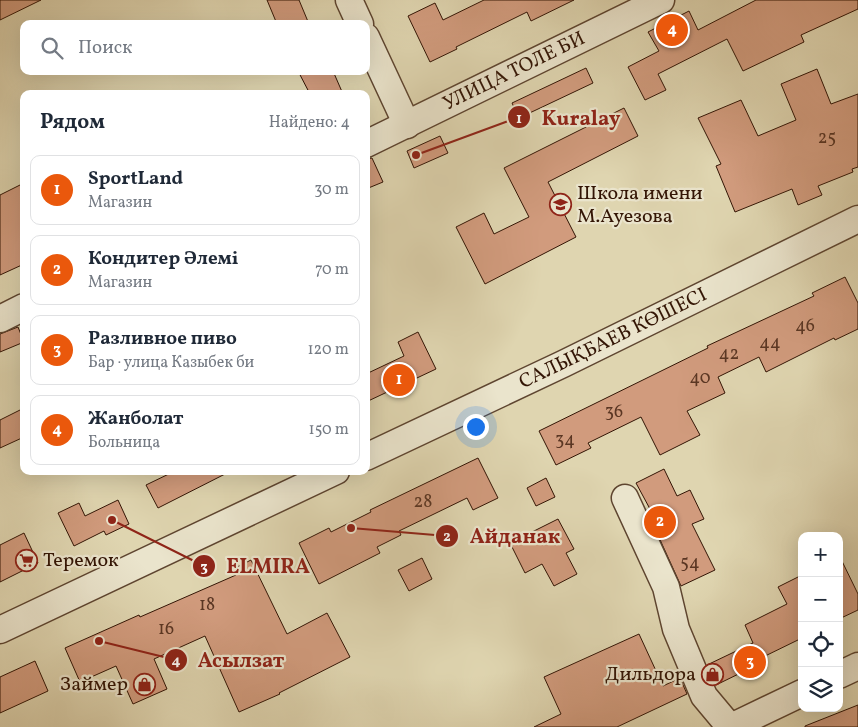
<!DOCTYPE html>
<html lang="ru">
<head>
<meta charset="utf-8">
<style>
	body { margin:0; font-family:Vollkorn,serif; background:#f2f2f3; color:#1f2937 }
	.controls { position:absolute; right:15px; bottom:15px; display:grid; overflow:hidden; border-radius:10px; box-shadow:0 5px 20px #0002 }
	.controls button { width:45px; height:45px; display:grid; place-items:center; padding:0; border:0; border-bottom:1px solid #e0e1e3; background:#fff; color:#1f2937; font:25px sans-serif }
	.you { position:absolute; left:475px; top:426px; width:18px; height:18px; margin:-12px; border:4px solid #fff; border-radius:50%; background:#1a73e8; box-shadow:0 0 0 8px #1a73e833 }
	.badge { display:grid; place-items:center; width:32px; height:32px; border-radius:50%; background:#ea580c; color:#fff; font-size:16px; font-weight:700 }
	.pin { position:absolute; translate:-50% -50%; border:2px solid #fff; box-shadow:0 1px 5px #0006 }
	.list { margin:0; padding:0; list-style:none }
	h2 { display:flex; justify-content:space-between; align-items:center; height:65px; margin:0; padding:0 20px; font-size:21px }
	h2 small { font-size:16px; font-weight:400; color:#747a83 }
	.list li { display:grid; grid-template-columns:32px 1fr auto; gap:15px; align-items:center; box-sizing:border-box; height:70px; margin:0 10px 10px; padding:0 10px; border:1px solid #e0e1e3; border-radius:10px }
	.list b { display:block; font-size:19px; white-space:nowrap }
	.list p { margin:0; font-size:16px; white-space:nowrap; color:#747a83 }
	.list em { font-size:16px; font-style:normal; color:#747a83 }
	.icon { flex:none; width:28px; height:28px; fill:none; stroke:currentColor; stroke-width:2; stroke-linecap:round; stroke-linejoin:round }
	.map { position:relative; flex:none; width:858px; height:727px; overflow:hidden }
	.search { position:absolute; background:#fff; box-shadow:0 5px 20px #0002; left:20px; top:20px; width:350px; height:55px; display:flex; align-items:center; gap:12px; box-sizing:border-box; padding:0 18px; border-radius:10px; color:#747a83; font-size:19px }
	.panel { position:absolute; background:#fff; box-shadow:0 5px 20px #0002; left:20px; top:90px; width:350px; height:385px; border-radius:10px }
	.map>svg:first-child { display:block }
	.building { fill:#d19b7d; stroke:#331505 }
	.lines { fill:none; stroke-linecap:round; stroke-linejoin:round }
	.minor-casing { stroke:#5e4530; stroke-width:29 }
	.minor { stroke:#eae4cc; stroke-width:26 }
	.labels { text-anchor:middle; dominant-baseline:central; stroke-width:4.5; stroke-linejoin:round; paint-order:stroke }
	.number-label { font-size:18px; fill:#5a3623 }
	.street-label { font-size:20px; fill:#331505; stroke:#eae4cc }
	.poi-label { font-size:20px; fill:#331505; stroke:#eae4cc; text-anchor:start }
	.leader { fill:none; stroke:#8f2418; stroke-width:2 }
	.callout-dot { fill:#8f2418; stroke:#eae4cc; stroke-width:2 }
	.mark-label { font-size:15px; text-anchor:middle; font-weight:bold; fill:#fff }
	.callout-label { font-size:21px; text-anchor:middle; font-weight:bold; fill:#8f2418; stroke:#eae4cc; stroke-width:4.5; stroke-linejoin:round; paint-order:stroke }
</style>
</head>
<body>
<div class="map">
<svg width="858" height="727" viewBox="0 0 858 727">
	<rect width="100%" height="100%" fill="#dfd5b0"/>
	<filter id="stains"><feTurbulence type="fractalNoise" baseFrequency=".004" numOctaves="4"/><feColorMatrix values="0 0 0 0 .2 0 0 0 0 .09 0 0 0 0 .02 0 0 0 .5 -.17"/></filter>
	<radialGradient id="worn" r=".72"><stop offset=".6" stop-color="#630" stop-opacity="0"/><stop offset="1" stop-color="#630" stop-opacity=".3"/></radialGradient>
	<g class="building">
		<polygon points="0,0 41,0 0,20"/>
		<polygon points="267,0 299,0 309,24 277,24"/>
		<polygon points="484,0 574,0 531,21 527,12 456,47 457,49 430,62 408,16 435,3 443,20"/>
		<polygon points="756,0 858,0 858,9 801,35 804,42 743,71 727,39 658,74 666,90 645,100 628,67 659,51 648,32 689,11 698,30"/>
		<polygon points="586,68 593,83 519,118 512,103"/>
		<polygon points="817,69 831,104 858,94 858,167 852,169 853,172 818,186 822,195 798,205 792,189 735,212 716,166 721,164 698,118 741,100 758,136 796,120 781,84"/>
		<polygon points="298,71 333,71 343,94 310,94"/>
		<polygon points="624,108 638,136 548,182 576,237 485,284 456,227 484,213 494,234 529,217 504,168"/>
		<polygon points="440,136 448,153 414,168 407,151"/>
		<polygon points="372,158 383,182 366,189 366,159"/>
		<polygon points="24,183 24,264 0,275 0,195"/>
		<polygon points="845,277 858,303 858,329 835,340 834,338 766,372 759,357 718,377 725,393 687,411 700,435 660,455 641,417 588,443 591,448 556,465 539,431 708,348 707,346 814,296 812,293"/>
		<polygon points="18,327 24,342 0,352 0,334"/>
		<polygon points="418,332 436,369 366,402 366,374 404,356 398,342"/>
		<polygon points="24,408 24,437 0,448 0,420"/>
		<polygon points="478,458 498,498 473,510 467,498 399,531 401,535 377,547 380,553 319,584 299,543 329,528 331,532 371,512 370,510"/>
		<polygon points="664,469 677,496 690,490 704,519 692,524 715,570 681,586 647,511 650,509 636,483"/>
		<polygon points="175,471 231,471 158,508 146,485"/>
		<polygon points="546,478 555,497 536,506 527,488"/>
		<polygon points="118,500 129,524 106,535 104,531 74,546 58,513 79,503 85,516"/>
		<polygon points="558,519 574,549 566,553 577,574 554,586 542,564 525,573 510,543"/>
		<polygon points="24,533 38,563 0,582 0,545"/>
		<polygon points="839,555 858,594 858,610 839,619"/>
		<polygon points="422,558 432,579 409,591 398,570"/>
		<polygon points="251,560 287,634 327,613 350,657 279,693 280,694 239,712 205,636 154,659 167,689 133,704 116,666 80,682 65,648 139,615 140,617 236,575 233,569"/>
		<polygon points="802,575 802,638 759,659 761,663 716,685 707,665 753,643 745,625 787,604 778,587"/>
		<polygon points="639,634 663,686 680,678 687,694 617,727 534,727 561,714 544,677"/>
		<polygon points="35,661 48,691 0,713 0,677"/>
		<polygon points="858,705 858,727 805,727 805,726"/>
	</g>
	<g class="lines">
		<defs>
			<g id="minor">
				<polyline points="349,0 360,24"/>
				<polyline points="366,37 407,125"/>
				<path id="s1" d="M 366,144 L 661,0"/>
				<polyline points="0,319 24,307"/>
				<path id="s2" d="M 366,457 L 563,364 L 858,219"/>
				<polyline points="625,498 666,587 676,629 704,696 730,727"/>
				<polyline points="0,630 336,471"/>
				<polyline points="839,675 858,666"/>
				<polyline points="731,727 802,693"/>
			</g>
		</defs>
		<use href="#minor" class="minor-casing"/>
		<use href="#minor" class="minor"/>
	</g>
	<defs>
		<symbol id="school-ring" viewBox="-11 -11 22 22"><circle r="9.5" fill="#eae4cc" stroke="#8f2418" stroke-width="1.5"/><path d="M0-5L7-2L0 1L-7-2ZM-4 1L0 2.5L4 1V4Q0 6-4 4Z" fill="#8f2418"/></symbol>
		<symbol id="supermarket-ring" viewBox="-11 -11 22 22"><circle r="9.5" fill="#eae4cc" stroke="#8f2418" stroke-width="1.5"/><path d="M-6-5.5h2.5l.6 2H6L4.5 2H-2.5L-4.4-4H-6ZM-1.5 3.2a1.3 1.3 0 1 0 .1 0ZM3 3.2a1.3 1.3 0 1 0 .1 0Z" fill="#8f2418"/></symbol>
		<symbol id="shop-ring" viewBox="-11 -11 22 22"><circle r="9.5" fill="#eae4cc" stroke="#8f2418" stroke-width="1.5"/><path d="M-5-2.5h2.3a2.7 3.5 0 0 1 5.4 0H5L5.5 6h-11ZM-1.5-2.5h3a1.5 2.3 0 0 0-3 0Z" fill="#8f2418"/></symbol>
	</defs>
	<g fill-rule="evenodd">
		<use href="#school-ring" x="548" y="192" width="25" height="25"/>
		<use href="#supermarket-ring" x="14" y="548" width="25" height="25"/>
		<use href="#shop-ring" x="700" y="662" width="25" height="25"/>
		<use href="#shop-ring" x="132" y="672" width="25" height="25"/>
	</g>
	<g class="labels">
		<g class="number-label">
			<text x="827" y="138">25</text>
			<text x="805" y="326">46</text>
			<text x="770" y="343">44</text>
			<text x="729" y="354">42</text>
			<text x="700" y="378">40</text>
			<text x="614" y="412">36</text>
			<text x="565" y="440">34</text>
			<text x="423" y="502">28</text>
			<text x="690" y="563">54</text>
			<text x="207" y="605">18</text>
			<text x="166" y="629">16</text>
		</g>
		<g class="street-label">
			<text stroke="none"><textPath href="#s1" startOffset="165">УЛИЦА ТОЛЕ БИ</textPath></text>
			<text stroke="none"><textPath href="#s2" startOffset="274">САЛЫҚБАЕВ КӨШЕСІ</textPath></text>
		</g>
		<g class="poi-label">
			<text x="577" y="194">Школа имени<tspan x="577" dy="23">М.Ауезова</tspan></text>
			<text x="43" y="561">Теремок</text>
			<text x="696" y="675" text-anchor="end">Дильдора</text>
			<text x="128" y="685" text-anchor="end">Займер</text>
		</g>
	</g>
	<path class="leader" d="M416 155L519 117M351 528L447 536M112 520L204 566M99 641L176 660"/>
	<g class="callout-dot">
		<circle cx="416" cy="155" r="5"/>
		<circle cx="351" cy="528" r="5"/>
		<circle cx="112" cy="520" r="5"/>
		<circle cx="99" cy="641" r="5"/>
		<circle cx="519" cy="117" r="12"/>
		<circle cx="447" cy="536" r="12"/>
		<circle cx="204" cy="566" r="12"/>
		<circle cx="176" cy="660" r="12"/>
	</g>
	<g class="mark-label">
		<text x="519" y="123">1</text>
		<text x="447" y="541">2</text>
		<text x="204" y="571">3</text>
		<text x="176" y="665">4</text>
	</g>
	<g class="callout-label">
		<text x="581" y="125">Kuralay</text>
		<text x="515" y="543">Айданак</text>
		<text x="268" y="573">ELMIRA</text>
		<text x="241" y="667">Асылзат</text>
	</g>
	<rect width="100%" height="100%" filter="url(#stains)"/>
	<rect width="100%" height="100%" fill="url(#worn)"/>
</svg>
<div class="controls">
<button>+</button>
<button>−</button>
<button><svg class="icon" aria-label="locate" viewBox="0 0 24 24"><circle cx="12" cy="12" r="6"/><path d="M12 2v4M12 18v4M2 12h4M18 12h4"/></svg></button>
<button><svg class="icon" aria-label="layers" viewBox="0 0 24 24"><path d="M12 4l9 5-9 5-9-5zM3 14l9 5 9-5"/></svg></button>
</div>
<div class="you"></div>
<div class="pin badge" style="left:399px;top:380px">1</div>
<div class="pin badge" style="left:660px;top:522px">2</div>
<div class="pin badge" style="left:750px;top:662px">3</div>
<div class="pin badge" style="left:672px;top:30px">4</div>
<div class="search"><svg class="icon" aria-label="search" viewBox="0 0 24 24"><circle cx="10" cy="10" r="6"/><path d="M15 15l6 6"/></svg>Поиск</div>
<section class="panel">
<h2>Рядом<small>Найдено: 4</small></h2>
<ul class="list">
<li><span class="badge">1</span><div><b>SportLand</b><p>Магазин</p></div><em>30 m</em></li>
<li><span class="badge">2</span><div><b>Кондитер Әлемі</b><p>Магазин</p></div><em>70 m</em></li>
<li><span class="badge">3</span><div><b>Разливное пиво</b><p>Бар · улица Казыбек би</p></div><em>120 m</em></li>
<li><span class="badge">4</span><div><b>Жанболат</b><p>Больница</p></div><em>150 m</em></li>
</ul>
</section>
</div>
</body>
</html>
